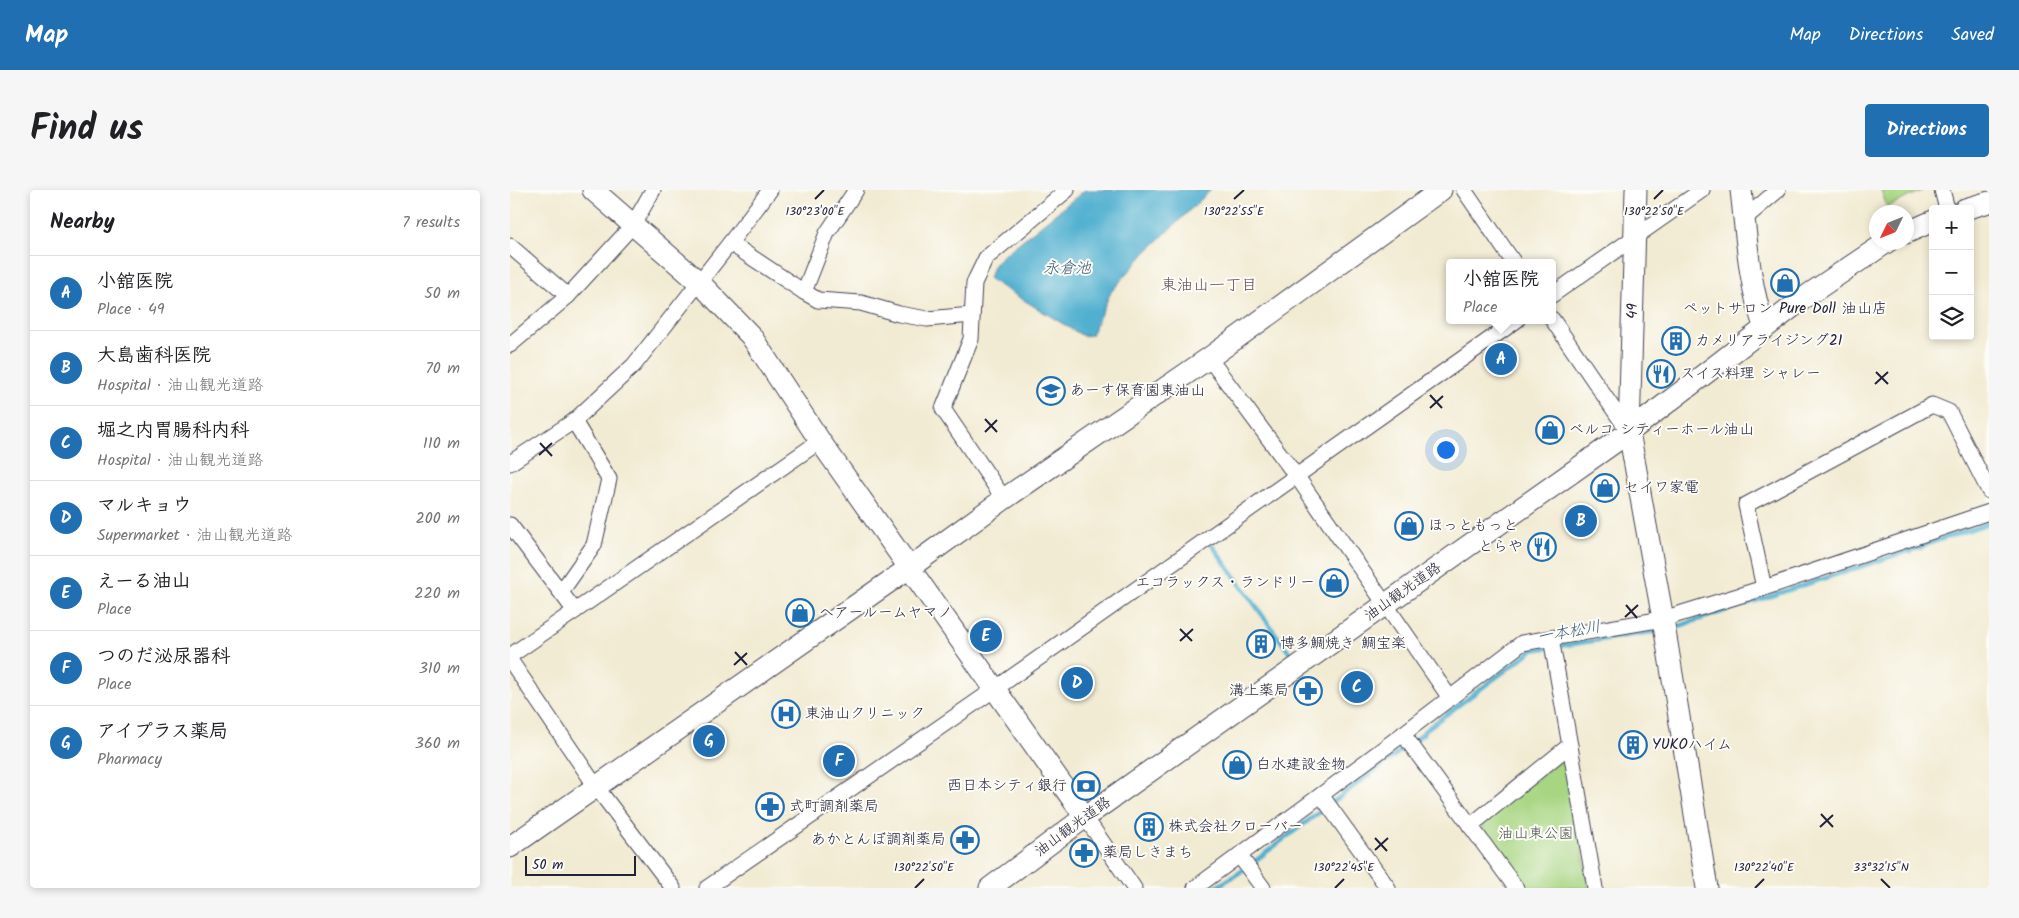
<!DOCTYPE html>
<html lang="en">
<head>
<meta charset="utf-8">
<style>
	body { margin:0; font-family:Kalam,"Klee One",sans-serif; background:#f6f6f6; color:#202124 }
	.controls { position:absolute; right:15px; top:15px; display:grid; overflow:hidden; border-radius:5px; box-shadow:0 2px 8px #0003 }
	.controls button { width:45px; height:45px; display:grid; place-items:center; padding:0; border:0; border-bottom:1px solid #e0e0e0; background:#fff; color:#202124; font:25px sans-serif }
	.compass { position:absolute; left:1359px; top:15px; width:45px; height:45px; border-radius:50%; background:#fff; box-shadow:0 2px 8px #0003; rotate:227deg }
	.scale { position:absolute; left:15px; bottom:12px; width:111px; box-sizing:border-box; padding-left:5px; border:2px solid #22223b; border-top:0; font-size:14px; line-height:18px; white-space:nowrap; color:#22223b; -webkit-text-stroke:4px #fdfcf7; paint-order:stroke }
	.you { position:absolute; left:935px; top:259px; width:18px; height:18px; margin:-12px; border:4px solid #fff; border-radius:50%; background:#1a73e8; box-shadow:0 0 0 8px #1a73e833 }
	.badge { display:grid; place-items:center; width:32px; height:32px; border-radius:50%; background:#1f6fb2; color:#fff; font-size:16px; font-weight:700 }
	.pin { position:absolute; translate:-50% -50%; border:2px solid #fff; box-shadow:0 1px 5px #0006 }
	.popup { position:absolute; left:936px; top:69px; width:110px; height:65px; box-sizing:border-box; display:grid; place-content:center; border-radius:5px; background:#fff; filter:drop-shadow(0 1px 4px #0005); font-size:16px; white-space:nowrap; color:#757577 }
	.popup b { font-size:19px; color:#202124 }
	.popup::after { content:''; position:absolute; left:50%; top:100%; margin-left:-10px; border:10px solid transparent; border-top-color:#fff }
	.list { margin:0; padding:0; list-style:none }
	h2 { display:flex; justify-content:space-between; align-items:center; height:65px; margin:0; padding:0 20px; font-size:21px }
	h2 small { font-size:16px; font-weight:400; color:#757577 }
	.list li { display:grid; grid-template-columns:32px 1fr auto; gap:15px; align-items:center; box-sizing:border-box; height:75px; padding:0 20px; border-top:1px solid #e0e0e0 }
	.list b { display:block; font-size:19px; white-space:nowrap }
	.list p { margin:0; font-size:16px; white-space:nowrap; color:#757577 }
	.list em { font-size:16px; font-style:normal; color:#757577 }
	.icon { flex:none; width:28px; height:28px; fill:none; stroke:currentColor; stroke-width:2; stroke-linecap:round; stroke-linejoin:round }
	.map { position:relative; flex:none; width:1479px; height:698px; overflow:hidden; border-radius:5px }
	header { display:flex; align-items:center; gap:30px; box-sizing:border-box; height:70px; padding:0 25px; background:#1f6fb2; color:#fff }
	header strong { font-size:24px }
	nav { display:flex; gap:28px; margin-inline-start:auto; font-size:18px }
	.intro { display:flex; align-items:center; justify-content:space-between; box-sizing:border-box; height:120px; padding:0 30px }
	h1 { margin:0; font-size:35px }
	.button { padding:12px 22px; border-radius:5px; background:#1f6fb2; color:#fff; font-size:18px; font-weight:700 }
	main { display:flex; gap:30px; padding:0 30px }
	aside { flex:1; background:#fff; border-radius:5px; box-shadow:0 2px 8px #0003 }
	.map>svg:first-child { display:block }
	.green { fill:#a7d582; stroke:#647c5e }
	.water { fill:#51b0d0; stroke:#3a6986 }
	.lines { fill:none; stroke-linecap:round; stroke-linejoin:round }
	.stream { stroke:#51b0d0; stroke-width:4.5 }
	.street-casing { stroke:#414052; stroke-width:17 }
	.secondary-casing { stroke:#414052; stroke-width:23 }
	.street { stroke:#fff; stroke-width:15 }
	.secondary { stroke:#fff; stroke-width:21 }
	.ticks { fill:none; stroke:#22223b; stroke-width:2 }
	.labels { text-anchor:middle; dominant-baseline:central; stroke-width:4; stroke-linejoin:round; paint-order:stroke }
	.poi-label { font-size:15px; fill:#22223b; stroke:#fdfcf7; text-anchor:start }
	.street-label { font-size:15px; fill:#22223b; stroke:#fdfcf7 }
	.park-label { font-size:15px; fill:#4a5850; stroke:#fdfcf7 }
	.water-label { font-size:16px; font-style:italic; fill:#355b77; stroke:#fdfcf7 }
	.neighbourhood-label { font-size:16px; fill:#615158; stroke:#fdfcf7 }
	.ticks-label { font-size:12px; text-anchor:middle; fill:#22223b; stroke:#fdfcf7; stroke-width:4; stroke-linejoin:round; paint-order:stroke }
</style>
</head>
<body>
<header>
<strong>Map</strong>
<nav><a>Map</a><a>Directions</a><a>Saved</a></nav>
</header>
<div class="intro"><h1>Find us</h1><a class="button">Directions</a></div>
<main>
<aside>
<h2>Nearby<small>7 results</small></h2>
<ul class="list">
<li><span class="badge">A</span><div><b>小舘医院</b><p>Place · 49</p></div><em>50 m</em></li>
<li><span class="badge">B</span><div><b>大島歯科医院</b><p>Hospital · 油山観光道路</p></div><em>70 m</em></li>
<li><span class="badge">C</span><div><b>堀之内胃腸科内科</b><p>Hospital · 油山観光道路</p></div><em>110 m</em></li>
<li><span class="badge">D</span><div><b>マルキョウ</b><p>Supermarket · 油山観光道路</p></div><em>200 m</em></li>
<li><span class="badge">E</span><div><b>えーる油山</b><p>Place</p></div><em>220 m</em></li>
<li><span class="badge">F</span><div><b>つのだ泌尿器科</b><p>Place</p></div><em>310 m</em></li>
<li><span class="badge">G</span><div><b>アイプラス薬局</b><p>Pharmacy</p></div><em>360 m</em></li>
</ul>
</aside>
<div class="map">
<svg width="1479" height="698" viewBox="0 0 1479 698">
	<rect width="100%" height="100%" fill="#fdfcf7"/>
	<filter id="ink" filterUnits="userSpaceOnUse"><feTurbulence type="fractalNoise" baseFrequency=".02" numOctaves="2"/><feDisplacementMap in="SourceGraphic" scale="10" xChannelSelector="R" yChannelSelector="G"/><feConvolveMatrix kernelMatrix="1 2 1 2 8 2 1 2 1" color-interpolation-filters="sRGB"/></filter>
	<filter id="wash" filterUnits="userSpaceOnUse"><feTurbulence type="fractalNoise" baseFrequency=".0096" numOctaves="4" result="noise"/><feDisplacementMap in="SourceGraphic" scale="20" xChannelSelector="R" yChannelSelector="G"/><feGaussianBlur stdDeviation="1.12" result="paint"/><feColorMatrix in="noise" values="0 0 0 0 0 0 0 0 0 0 0 0 0 0 0 0 0 1.4 0 .05"/><feComposite in="paint" operator="in"/></filter>
	<g filter="url(#wash)">
		<rect width="100%" height="100%" fill="#f2ebd3"/>
		<g class="green">
			<polygon points="1371,0 1414,0 1377,17"/>
			<polygon points="1049,572 1057,576 1079,698 1013,698 972,638 972,631"/>
		</g>
		<polygon class="water" points="575,0 701,0 635,63 601,102 581,145 573,146 479,89 483,76 489,69"/>
		<g class="lines">
			<g class="stream">
				<polyline points="702,355 781,465"/>
				<polyline points="1160,439 1398,361 1401,362 1401,360 1411,358 1414,355 1479,333"/>
				<polyline points="705,698 729,683 913,544 914,541 1023,460 1150,441"/>
			</g>
		</g>
	</g>
	<g filter="url(#ink)">
		<g class="lines">
			<defs>
				<g id="street">
					<polyline points="954,0 1004,73"/>
					<polyline points="1432,0 1437,19"/>
					<polyline points="1234,29 1268,0"/>
					<polyline points="220,53 260,0"/>
					<polyline points="0,56 58,106"/>
					<polyline points="294,102 308,110 351,113 389,124 417,129 462,125"/>
					<polyline points="1042,105 1192,0"/>
					<polyline points="1042,129 1119,242"/>
					<polyline points="0,155 58,106 123,35 143,0"/>
					<polyline points="699,168 790,291 940,508 893,544 1006,698"/>
					<polyline points="0,273 64,231 124,175 220,53 294,102 317,43 346,0"/>
					<polyline points="494,309 433,219 461,149 464,93 476,68 557,0"/>
					<polyline points="0,335 65,421"/>
					<polyline points="1254,398 1236,315 1422,215 1439,222 1479,301"/>
					<polyline points="51,402 84,355 99,289 64,231"/>
					<polyline points="1041,448 1085,698"/>
					<polyline points="0,466 310,251"/>
					<polyline points="0,470 87,598 163,698"/>
					<polyline points="940,508 1012,453 1153,429 1254,398 1479,322"/>
					<polyline points="575,627 624,698"/>
					<polyline points="960,636 1060,555"/>
					<polyline points="729,665 753,698"/>
					<polyline points="197,698 485,499 1007,130"/>
					<polyline points="685,698 811,605"/>
					<polyline points="878,698 811,605 893,544"/>
				</g>
				<g id="secondary">
					<polyline points="83,0 190,93 241,146 310,251 575,627"/>
					<polyline points="1126,0 1119,242 1153,429 1197,698"/>
					<path d="M 1231,0 C 1236,43 1239,98 1255,138"/>
					<polyline points="1455,19 1479,12"/>
					<polyline points="1396,43 1423,31"/>
					<polyline points="0,657 399,378 494,309 699,168 931,0"/>
					<polyline points="480,698 575,627 1119,242 1298,105 1377,52"/>
				</g>
			</defs>
			<use href="#street" class="street-casing"/>
			<use href="#secondary" class="secondary-casing"/>
			<use href="#street" class="street"/>
			<use href="#secondary" class="secondary"/>
		</g>
	</g>
	<path class="ticks" d="M 305,9 L 314,0M 724,9 L 734,0M 1144,9 L 1153,0M 1366,182 L 1378,194M 1365,194 L 1378,182M 920,205 L 932,218M 920,218 L 933,206M 475,229 L 487,242M 475,242 L 487,230M 30,253 L 42,266M 29,265 L 42,253M 1116,415 L 1127,428M 1115,427 L 1128,415M 670,439 L 682,451M 670,451 L 683,439M 225,462 L 237,475M 224,475 L 237,463M 1311,624 L 1323,637M 1310,637 L 1323,625M 865,648 L 877,661M 865,660 L 878,648M 1371,689 L 1380,698M 405,698 L 414,689M 825,698 L 834,689M 1245,698 L 1254,689"/>
	<defs>
		<symbol id="shop-ring" viewBox="-11 -11 22 22"><circle r="9.5" fill="#fdfcf7" stroke="#1f6fb2" stroke-width="1.5"/><path d="M-5-2.5h2.3a2.7 3.5 0 0 1 5.4 0H5L5.5 6h-11ZM-1.5-2.5h3a1.5 2.3 0 0 0-3 0Z" fill="#1f6fb2"/></symbol>
		<symbol id="building-ring" viewBox="-11 -11 22 22"><circle r="9.5" fill="#fdfcf7" stroke="#1f6fb2" stroke-width="1.5"/><path d="M-4-6H4V6H1V3H-1V6H-4ZM-2.5-4.3h1.7v1.8h-1.7ZM.8-4.3h1.7v1.8H.8ZM-2.5-1h1.7V.8h-1.7ZM.8-1h1.7V.8H.8Z" fill="#1f6fb2"/></symbol>
		<symbol id="restaurant-ring" viewBox="-11 -11 22 22"><circle r="9.5" fill="#fdfcf7" stroke="#1f6fb2" stroke-width="1.5"/><path d="M-5-6h1v4h1v-4h1v4h1v-4h1v5L-1.5 .5V6h-2V.5L-5-1ZM5-6V6H3V1.5H1.5Q1.5-4 5-6Z" fill="#1f6fb2"/></symbol>
		<symbol id="school-ring" viewBox="-11 -11 22 22"><circle r="9.5" fill="#fdfcf7" stroke="#1f6fb2" stroke-width="1.5"/><path d="M0-5L7-2L0 1L-7-2ZM-4 1L0 2.5L4 1V4Q0 6-4 4Z" fill="#1f6fb2"/></symbol>
		<symbol id="pharmacy-ring" viewBox="-11 -11 22 22"><circle r="9.5" fill="#fdfcf7" stroke="#1f6fb2" stroke-width="1.5"/><path d="M-2-6h4v4h4v4h-4v4h-4v-4h-4v-4h4Z" fill="#1f6fb2"/></symbol>
		<symbol id="hospital-ring" viewBox="-11 -11 22 22"><circle r="9.5" fill="#fdfcf7" stroke="#1f6fb2" stroke-width="1.5"/><path d="M-5-5h3v3.5h4V-5h3V5h-3V1.5h-4V5h-3Z" fill="#1f6fb2"/></symbol>
		<symbol id="bank-ring" viewBox="-11 -11 22 22"><circle r="9.5" fill="#fdfcf7" stroke="#1f6fb2" stroke-width="1.5"/><path d="M-6-4H6V4H-6ZM0-2.3a2.3 2.3 0 1 0 0 4.6a2.3 2.3 0 1 0 0-4.6Z" fill="#1f6fb2"/></symbol>
	</defs>
	<g fill-rule="evenodd">
		<use href="#shop-ring" x="1259" y="77" width="32" height="32"/>
		<use href="#building-ring" x="1150" y="135" width="32" height="32"/>
		<use href="#restaurant-ring" x="1135" y="168" width="32" height="32"/>
		<use href="#school-ring" x="525" y="185" width="32" height="32"/>
		<use href="#shop-ring" x="1024" y="224" width="32" height="32"/>
		<use href="#shop-ring" x="1079" y="282" width="32" height="32"/>
		<use href="#shop-ring" x="883" y="320" width="32" height="32"/>
		<use href="#restaurant-ring" x="1016" y="341" width="32" height="32"/>
		<use href="#shop-ring" x="808" y="377" width="32" height="32"/>
		<use href="#shop-ring" x="274" y="407" width="32" height="32"/>
		<use href="#building-ring" x="735" y="438" width="32" height="32"/>
		<use href="#pharmacy-ring" x="782" y="485" width="32" height="32"/>
		<use href="#hospital-ring" x="260" y="508" width="32" height="32"/>
		<use href="#building-ring" x="1107" y="539" width="32" height="32"/>
		<use href="#shop-ring" x="711" y="559" width="32" height="32"/>
		<use href="#bank-ring" x="560" y="580" width="32" height="32"/>
		<use href="#pharmacy-ring" x="244" y="601" width="32" height="32"/>
		<use href="#building-ring" x="623" y="621" width="32" height="32"/>
		<use href="#pharmacy-ring" x="439" y="634" width="32" height="32"/>
		<use href="#pharmacy-ring" x="558" y="647" width="32" height="32"/>
	</g>
	<g class="labels">
		<g class="poi-label">
			<text x="1275" y="119" text-anchor="middle">ペットサロン Pure Doll 油山店</text>
			<text x="1185" y="151">カメリアライジング21</text>
			<text x="1170" y="184">スイス料理 シャレー</text>
			<text x="560" y="201">あーす保育園東油山</text>
			<text x="1059" y="240">ベルコ シティーホール油山</text>
			<text x="1114" y="298">セイワ家電</text>
			<text x="918" y="336">ほっともっと</text>
			<text x="1013" y="357" text-anchor="end">とらや</text>
			<text x="805" y="393" text-anchor="end">エコラックス・ランドリー</text>
			<text x="309" y="423">ヘアールームヤマノ</text>
			<text x="770" y="454">博多鯛焼き 鯛宝楽</text>
			<text x="779" y="501" text-anchor="end">溝上薬局</text>
			<text x="295" y="524">東油山クリニック</text>
			<text x="1142" y="555">YUKOハイム</text>
			<text x="746" y="575">白水建設金物</text>
			<text x="557" y="596" text-anchor="end">西日本シティ銀行</text>
			<text x="279" y="617">式町調剤薬局</text>
			<text x="658" y="637">株式会社クローバー</text>
			<text x="436" y="650" text-anchor="end">あかとんぼ調剤薬局</text>
			<text x="593" y="663">薬局しきまち</text>
		</g>
		<g class="street-label">
			<text transform="translate(1123 121) rotate(-88)">49</text>
			<text transform="translate(893 402) rotate(-35)">油山観光道路</text>
			<text transform="translate(563 637) rotate(-36)">油山観光道路</text>
		</g>
		<g class="park-label">
			<text x="1026" y="644">油山東公園</text>
		</g>
		<g class="water-label">
			<text x="557" y="78">永倉池</text>
			<text transform="translate(1059 442) rotate(-10)">一本松川</text>
		</g>
		<g class="neighbourhood-label">
			<text x="699" y="95">東油山一丁目</text>
		</g>
	</g>
	<g class="ticks-label">
		<text x="305" y="25">130°23'00"E</text>
		<text x="724" y="25">130°22'55"E</text>
		<text x="1144" y="25">130°22'50"E</text>
		<text x="1371" y="681">33°32'15"N</text>
		<text x="414" y="681">130°22'50"E</text>
		<text x="834" y="681">130°22'45"E</text>
		<text x="1254" y="681">130°22'40"E</text>
	</g>
</svg>
<div class="controls">
<button>+</button>
<button>−</button>
<button><svg class="icon" aria-label="layers" viewBox="0 0 24 24"><path d="M12 4l9 5-9 5-9-5zM3 14l9 5 9-5"/></svg></button>
</div>
<svg class="compass" viewBox="-18 -18 36 36"><path d="M0-13l5 13h-10z" fill="#e53935"/><path d="M0 13l5-13h-10z" fill="#757577"/></svg>
<div class="scale">50 m</div>
<div class="you"></div>
<div class="pin badge" style="left:991px;top:169px">A</div>
<div class="popup"><b>小舘医院</b>Place</div>
<div class="pin badge" style="left:1071px;top:331px">B</div>
<div class="pin badge" style="left:847px;top:497px">C</div>
<div class="pin badge" style="left:567px;top:493px">D</div>
<div class="pin badge" style="left:476px;top:446px">E</div>
<div class="pin badge" style="left:329px;top:571px">F</div>
<div class="pin badge" style="left:199px;top:551px">G</div>
</div>
</main>
</body>
</html>
